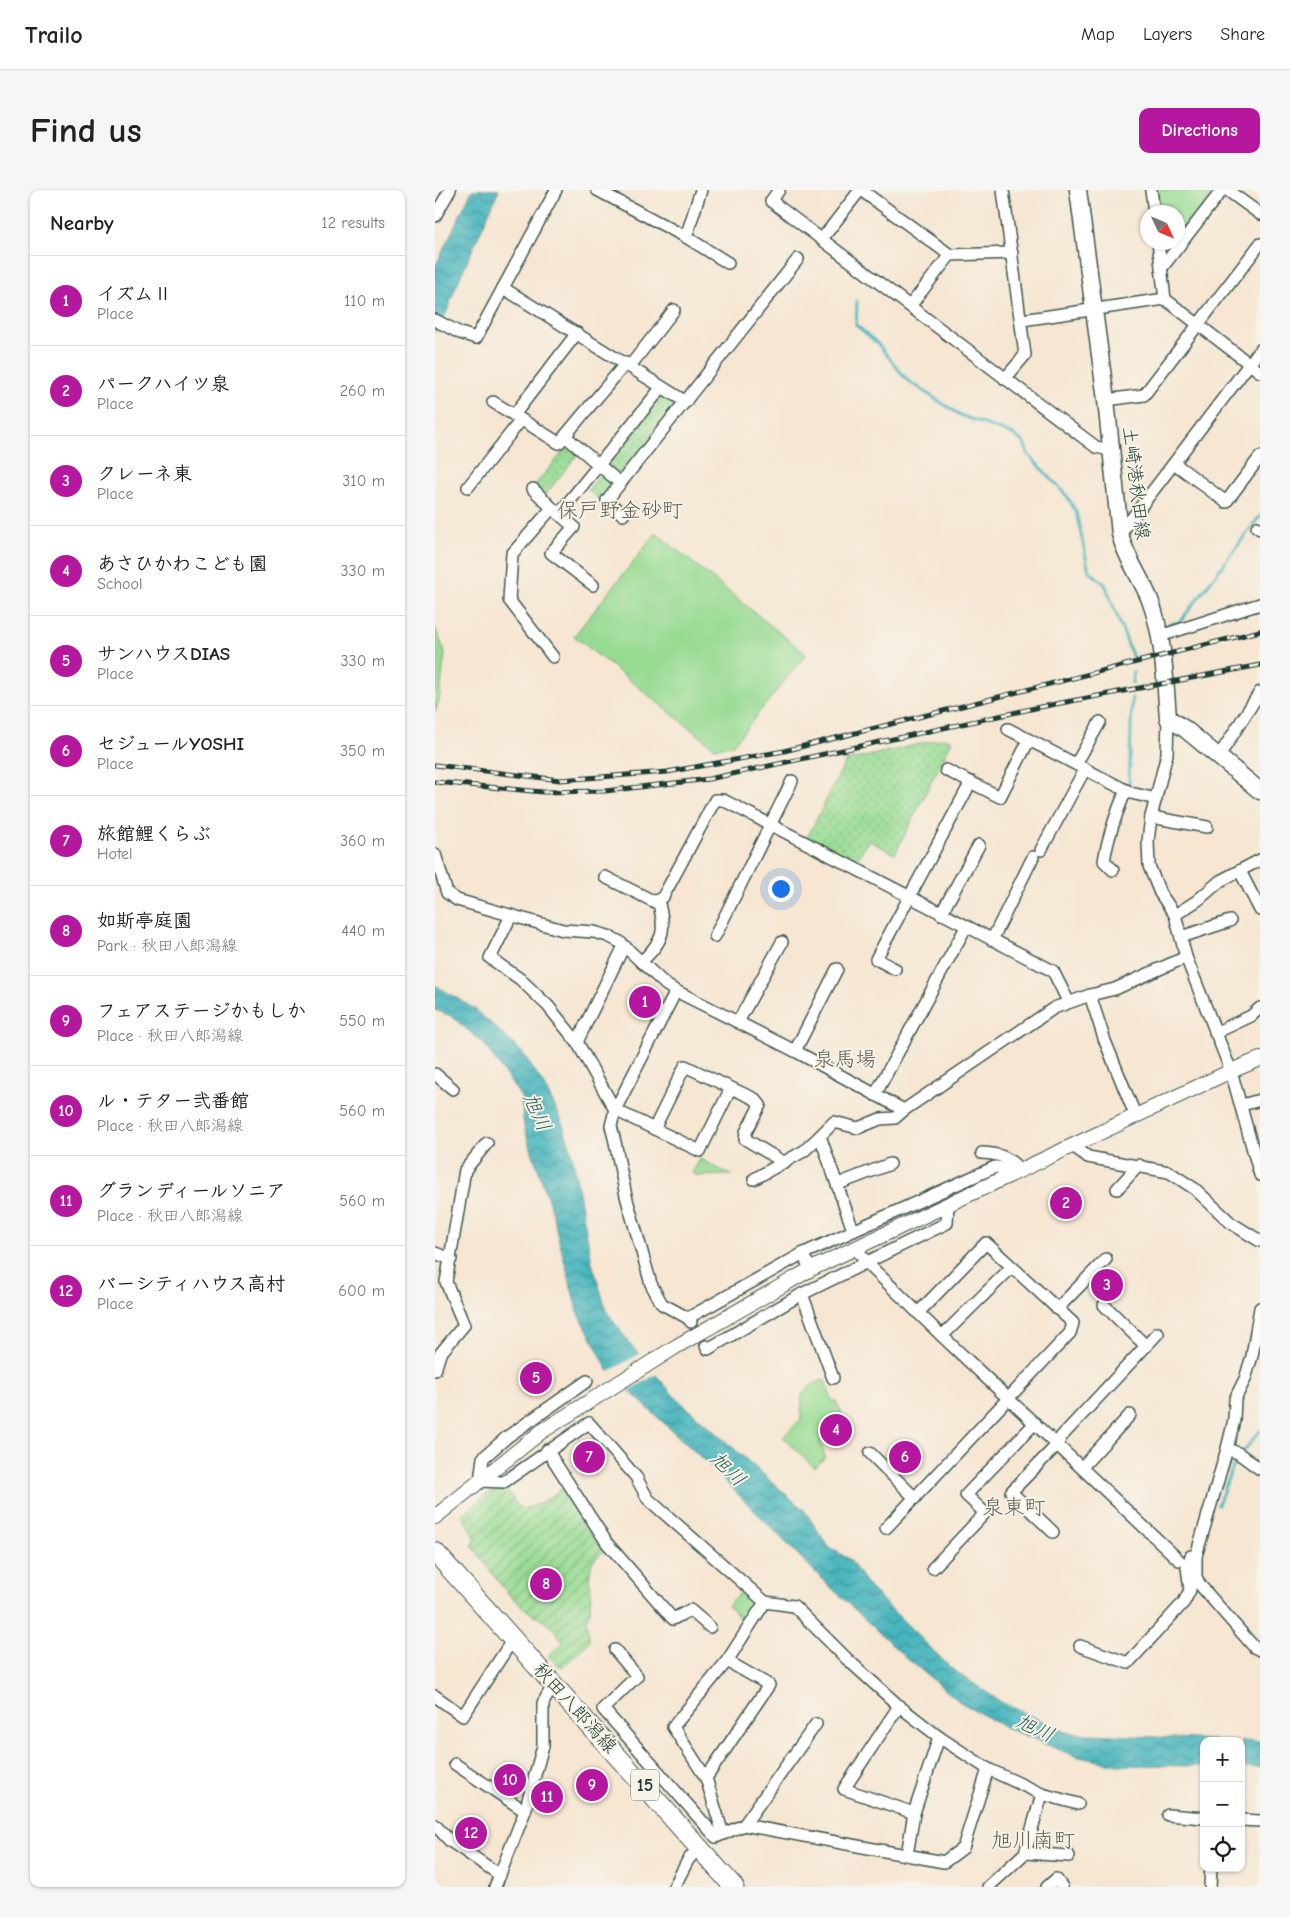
<!DOCTYPE html>
<html lang="en">
<head>
<meta charset="utf-8">
<style>
	body { margin:0; font-family:"Comic Neue","Klee One",sans-serif; background:#f6f6f6; color:#222 }
	.controls { position:absolute; right:15px; bottom:15px; display:grid; overflow:hidden; border-radius:10px; box-shadow:0 1px 4px #0004 }
	.controls button { width:45px; height:45px; display:grid; place-items:center; padding:0; border:0; border-bottom:1px solid #e0e0e0; background:#fff; color:#222; font:25px sans-serif }
	.compass { position:absolute; left:705px; top:15px; width:45px; height:45px; border-radius:50%; background:#fff; box-shadow:0 1px 4px #0004; rotate:134deg }
	.you { position:absolute; left:345px; top:698px; width:18px; height:18px; margin:-12px; border:4px solid #fff; border-radius:50%; background:#1a73e8; box-shadow:0 0 0 8px #1a73e833 }
	.badge { display:grid; place-items:center; width:32px; height:32px; border-radius:50%; background:#b5179e; color:#fff; font-size:16px; font-weight:700 }
	.pin { position:absolute; translate:-50% -50%; border:2px solid #fff; box-shadow:0 1px 5px #0006 }
	.list { margin:0; padding:0; list-style:none }
	h2 { display:flex; justify-content:space-between; align-items:center; height:65px; margin:0; padding:0 20px; font-size:21px }
	h2 small { font-size:16px; font-weight:400; color:#767676 }
	.list li { display:grid; grid-template-columns:32px 1fr auto; gap:15px; align-items:center; box-sizing:border-box; height:90px; padding:0 20px; border-top:1px solid #e0e0e0 }
	.list b { display:block; font-size:19px; white-space:nowrap }
	.list p { margin:0; font-size:16px; white-space:nowrap; color:#767676 }
	.list em { font-size:16px; font-style:normal; color:#767676 }
	.icon { flex:none; width:28px; height:28px; fill:none; stroke:currentColor; stroke-width:2; stroke-linecap:round; stroke-linejoin:round }
	.map { position:relative; flex:none; width:825px; height:1697px; overflow:hidden; border-radius:10px }
	header { display:flex; align-items:center; gap:30px; box-sizing:border-box; height:70px; padding:0 25px; background:#fff; border-bottom:1px solid #e0e0e0 }
	header strong { font-size:24px }
	nav { display:flex; gap:28px; margin-inline-start:auto; font-size:18px }
	.intro { display:flex; align-items:center; justify-content:space-between; box-sizing:border-box; height:120px; padding:0 30px }
	h1 { margin:0; font-size:35px }
	.button { padding:12px 22px; border-radius:10px; background:#b5179e; color:#fff; font-size:18px; font-weight:700 }
	main { display:flex; gap:30px; padding:0 30px }
	aside { flex:1; background:#fff; border-radius:10px; box-shadow:0 1px 4px #0004 }
	.map>svg:first-child { display:block }
	.grass { fill:url(#grass-dots); stroke:#5b8c64 }
	.park { fill:#97db93; stroke:#5b8c64 }
	.garden { fill:url(#garden-furrows); stroke:#5b8c64 }
	.water { fill:url(#water-waves); stroke:#327978 }
	.pier { fill:#f6e6d2 }
	.lines { fill:none; stroke-linecap:round; stroke-linejoin:round }
	.stream { stroke:#46b5bd; stroke-width:3 }
	.minor-casing { stroke:#3f564c; stroke-width:14 }
	.tertiary-casing { stroke:#3f564c; stroke-width:16 }
	.secondary-casing { stroke:#3f564c; stroke-width:19 }
	.primary-casing { stroke:#3f564c; stroke-width:21 }
	.minor { stroke:#fff; stroke-width:11 }
	.tertiary { stroke:#fff; stroke-width:14 }
	.secondary { stroke:#fff; stroke-width:16 }
	.primary { stroke:#fff; stroke-width:19 }
	.rail-casing { stroke:#1f3d34; stroke-width:5 }
	.rail { stroke:#f7f3e8; stroke-width:3; stroke-dasharray:9; stroke-linecap:butt }
	.labels { text-anchor:middle; dominant-baseline:central; stroke-width:4; stroke-linejoin:round; paint-order:stroke }
	.shield { fill:#f7f3e8; stroke:#60746a; stroke-width:1 }
	.shield-label { font-size:18px; font-weight:bold; fill:#1f3d34 }
	.street-label { font-size:19px; fill:#1f3d34; stroke:#f7f3e8 }
	.water-label { font-size:20px; font-style:italic; fill:#295b56; stroke:#f7f3e8 }
	.quarter-label { font-size:21px; fill:#615f53; stroke:#f7f3e8 }
</style>
</head>
<body>
<header>
<strong>Trailo</strong>
<nav><a>Map</a><a>Layers</a><a>Share</a></nav>
</header>
<div class="intro"><h1>Find us</h1><a class="button">Directions</a></div>
<main>
<aside>
<h2>Nearby<small>12 results</small></h2>
<ul class="list">
<li><span class="badge">1</span><div><b>イズムⅡ</b><p>Place</p></div><em>110 m</em></li>
<li><span class="badge">2</span><div><b>パークハイツ泉</b><p>Place</p></div><em>260 m</em></li>
<li><span class="badge">3</span><div><b>クレーネ東</b><p>Place</p></div><em>310 m</em></li>
<li><span class="badge">4</span><div><b>あさひかわこども園</b><p>School</p></div><em>330 m</em></li>
<li><span class="badge">5</span><div><b>サンハウスDIAS</b><p>Place</p></div><em>330 m</em></li>
<li><span class="badge">6</span><div><b>セジュールYOSHI</b><p>Place</p></div><em>350 m</em></li>
<li><span class="badge">7</span><div><b>旅館鯉くらぶ</b><p>Hotel</p></div><em>360 m</em></li>
<li><span class="badge">8</span><div><b>如斯亭庭園</b><p>Park · 秋田八郎潟線</p></div><em>440 m</em></li>
<li><span class="badge">9</span><div><b>フェアステージかもしか</b><p>Place · 秋田八郎潟線</p></div><em>550 m</em></li>
<li><span class="badge">10</span><div><b>ル・テター弐番館</b><p>Place · 秋田八郎潟線</p></div><em>560 m</em></li>
<li><span class="badge">11</span><div><b>グランディールソニア</b><p>Place · 秋田八郎潟線</p></div><em>560 m</em></li>
<li><span class="badge">12</span><div><b>バーシティハウス高村</b><p>Place</p></div><em>600 m</em></li>
</ul>
</aside>
<div class="map">
<svg width="825" height="1697" viewBox="0 0 825 1697">
	<defs>
		<pattern id="grass-dots" width="8" height="8" patternUnits="userSpaceOnUse" patternTransform="scale(1.25)"><rect width="8" height="8" fill="#97db93"/><path d="M2 2h.1M6 6h.1" fill="none" stroke="#7bb379" stroke-width="1.8" stroke-linecap="round"/></pattern>
		<pattern id="garden-furrows" width="10" height="10" patternUnits="userSpaceOnUse" patternTransform="scale(1.25)"><rect width="10" height="10" fill="#97db93"/><path d="M-1 1l2-2M0 10L10 0M9 11l2-2" fill="none" stroke="#7bb379"/></pattern>
		<pattern id="water-waves" width="16" height="10" patternUnits="userSpaceOnUse" patternTransform="scale(1.25)"><rect width="16" height="10" fill="#46b5bd"/><path d="M0 5q4-4 8 0t8 0" fill="none" stroke="#3a949a"/></pattern>
	</defs>
	<rect width="100%" height="100%" fill="#f7f3e8"/>
	<filter id="ink" filterUnits="userSpaceOnUse"><feTurbulence type="fractalNoise" baseFrequency=".02" numOctaves="2"/><feDisplacementMap in="SourceGraphic" scale="10" xChannelSelector="R" yChannelSelector="G"/><feConvolveMatrix kernelMatrix="1 2 1 2 8 2 1 2 1" color-interpolation-filters="sRGB"/></filter>
	<filter id="wash" filterUnits="userSpaceOnUse"><feTurbulence type="fractalNoise" baseFrequency=".0096" numOctaves="4" result="noise"/><feDisplacementMap in="SourceGraphic" scale="20" xChannelSelector="R" yChannelSelector="G"/><feGaussianBlur stdDeviation="1.12" result="paint"/><feColorMatrix in="noise" values="0 0 0 0 0 0 0 0 0 0 0 0 0 0 0 0 0 1.4 0 .05"/><feComposite in="paint" operator="in"/></filter>
	<g filter="url(#wash)">
		<rect width="100%" height="100%" fill="#f6e6d2"/>
		<g class="grass">
			<polygon points="229,205 243,216 186,286 172,275"/>
			<polygon points="132,257 142,265 110,305 99,296"/>
			<polygon points="166,284 180,296 167,312 153,300"/>
			<polygon points="510,548 517,551 460,664 433,650 421,673 372,648 411,571"/>
		</g>
		<g class="park">
			<polygon points="720,0 780,0 743,52 742,22 723,22"/>
			<polygon points="221,343 371,464 298,555 280,558 139,446"/>
			<polygon points="0,437 10,463 4,511 0,522"/>
			<polygon points="265,969 296,985 297,985 263,986 257,983"/>
			<polygon points="389,1189 398,1212 401,1210 413,1239 385,1251 390,1267 380,1278 348,1247 366,1229 367,1204 374,1197"/>
			<polygon points="307,1401 318,1411 319,1422 308,1432 293,1415"/>
		</g>
		<path class="garden" d="M 69,1297 L 86,1319 L 104,1314 L 130,1297 L 148,1337 L 165,1350 L 169,1361 L 157,1372 L 154,1387 L 156,1401 L 155,1422 L 151,1429 L 155,1451 L 127,1478 L 113,1466 L 128,1453 C 116,1430 102,1430 84,1414 C 66,1399 52,1375 37,1356 L 41,1349 L 27,1325 L 54,1303 Z"/>
		<g class="water">
			<polygon points="37,0 64,0 20,99 12,122 0,143 0,77"/>
			<polygon points="0,795 40,819 87,862 110,897 126,929 136,959 157,1073 172,1122 196,1155 239,1206 369,1320 393,1356 415,1370 432,1395 516,1478 566,1512 634,1543 802,1551 769,1551 769,1576 682,1575 640,1566 571,1538 525,1512 469,1466 388,1390 275,1276 174,1182 142,1120 116,1019 89,937 86,907 49,854 16,826 0,820"/>
			<polygon points="806,1551 825,1552 825,1577 806,1577"/>
		</g>
		<polygon class="pier" points="206,1163 223,1183 192,1202 171,1183"/>
		<g class="lines">
			<g class="stream">
				<polyline points="422,111 421,135 442,153 472,190 525,225 579,245 589,253 593,264 632,306 641,322 654,381 670,394 698,468"/>
				<polyline points="734,434 745,432 825,326"/>
				<polyline points="697,493 698,482"/>
				<polyline points="694,597 697,508"/>
				<polyline points="783,1314 800,1272 825,1241"/>
			</g>
		</g>
	</g>
	<g filter="url(#ink)">
		<g class="lines">
			<defs>
				<g id="minor">
					<polyline points="162,0 251,47 293,73"/>
					<polyline points="344,0 336,11 661,257 675,260"/>
					<polyline points="426,0 515,65 577,63"/>
					<polyline points="568,0 590,165 570,189"/>
					<polyline points="716,0 719,22"/>
					<polyline points="792,0 825,24"/>
					<polyline points="0,26 15,0"/>
					<polyline points="251,47 266,0"/>
					<polyline points="387,49 425,0"/>
					<polyline points="723,52 730,109 825,182"/>
					<polyline points="726,79 787,0"/>
					<polyline points="68,98 251,212"/>
					<polyline points="475,116 515,65"/>
					<polyline points="0,130 25,143 41,148 121,0"/>
					<polyline points="587,130 730,109"/>
					<polyline points="195,176 239,120"/>
					<polyline points="671,210 709,205 825,54"/>
					<polyline points="58,212 124,253 191,173"/>
					<polyline points="79,225 142,143"/>
					<polyline points="130,246 185,293"/>
					<polyline points="739,273 791,312 825,267"/>
					<polyline points="33,297 86,230"/>
					<polyline points="98,299 117,318"/>
					<polyline points="124,324 139,337 116,363 158,395"/>
					<polyline points="188,325 172,310 363,69"/>
					<polyline points="822,337 825,339"/>
					<polyline points="685,344 825,160"/>
					<polyline points="725,446 825,414"/>
					<polyline points="118,467 74,410 77,364 117,318 124,324 227,197"/>
					<polyline points="733,528 732,564 716,627 713,651 714,676 725,703 740,725 751,767 796,881 825,985"/>
					<polyline points="573,539 696,603 721,609"/>
					<polyline points="784,566 825,502"/>
					<polyline points="641,574 665,532"/>
					<polyline points="511,580 565,607 594,550"/>
					<polyline points="716,627 772,637"/>
					<polyline points="606,660 650,579"/>
					<polyline points="0,664 12,703 22,710 128,740 159,742 173,746 185,752 231,795 241,801 360,861 469,920 619,818 655,805 670,851 701,927"/>
					<path d="M 678,680 L 669,671 C 673,646 681,624 691,600"/>
					<polyline points="805,681 825,720"/>
					<polyline points="170,687 220,712 228,707 280,610 288,610 618,781 633,811"/>
					<polyline points="506,724 544,655"/>
					<polyline points="740,725 763,710 785,691 825,670"/>
					<polyline points="76,726 55,768 85,789 113,816 142,852 180,920 265,961 296,898 250,876 219,939"/>
					<polyline points="280,746 357,591"/>
					<polyline points="746,747 795,731"/>
					<polyline points="557,750 598,667"/>
					<path d="M 206,772 C 230,749 231,741 223,710"/>
					<polyline points="460,779 441,769 536,592"/>
					<polyline points="241,801 180,920 176,936 180,952 191,1006 216,1094 227,1114 253,1128 256,1132"/>
					<polyline points="655,805 680,799 751,767"/>
					<polyline points="303,832 347,752"/>
					<polyline points="780,843 816,826 825,818"/>
					<polyline points="142,852 189,756"/>
					<polyline points="360,861 402,779"/>
					<polyline points="0,884 18,899"/>
					<polyline points="296,898 320,909 325,915 311,942 310,949 350,973"/>
					<polyline points="440,905 531,737"/>
					<polyline points="807,915 825,910"/>
					<polyline points="638,956 653,967 734,982 760,999 796,1033 825,1051"/>
					<path d="M 547,963 C 565,964 573,967 585,980"/>
					<polyline points="319,989 369,961 385,946"/>
					<polyline points="403,994 455,974"/>
					<polyline points="682,999 704,975"/>
					<polyline points="418,1040 385,946 399,932 423,938 445,929 460,928 469,920"/>
					<polyline points="421,1059 436,1077 507,1146 744,1370"/>
					<polyline points="0,1063 16,1069"/>
					<polyline points="367,1064 560,977 585,980"/>
					<polyline points="367,1104 398,1188"/>
					<polyline points="669,1115 711,1156"/>
					<polyline points="825,1118 817,1166 810,1189 800,1209 799,1230 792,1259 761,1366 761,1387 765,1395 819,1457 825,1460"/>
					<polyline points="622,1119 671,1069"/>
					<polyline points="253,1128 367,1064 376,1079"/>
					<polyline points="507,1146 576,1078"/>
					<polyline points="271,1156 273,1159 367,1104 512,1033 513,1015"/>
					<polyline points="0,1180 5,1164 29,1135 11,1092 30,980 52,953"/>
					<polyline points="152,1191 72,1247 48,1268 45,1291 69,1292 154,1233 201,1287 213,1309 330,1412 359,1416 412,1469 464,1516 504,1547 553,1579 607,1604 643,1614"/>
					<polyline points="792,1259 803,1263 825,1279"/>
					<polyline points="112,1260 172,1353 238,1429 255,1420 275,1437"/>
					<polyline points="435,1263 480,1308"/>
					<polyline points="647,1277 695,1225"/>
					<polyline points="451,1338 635,1143 638,1133 551,1053 483,1123"/>
					<polyline points="618,1342 576,1302 623,1254 626,1247 723,1143"/>
					<polyline points="498,1378 550,1323 531,1305 600,1233"/>
					<polyline points="645,1456 693,1473 749,1412 755,1400 752,1377 756,1366 761,1366"/>
					<polyline points="180,1460 202,1486 168,1519 281,1647 309,1635 381,1534"/>
					<polyline points="0,1506 28,1526 78,1449"/>
					<polyline points="464,1516 409,1599 479,1623"/>
					<polyline points="20,1574 90,1621"/>
					<polyline points="271,1588 334,1495 292,1471"/>
					<polyline points="733,1625 769,1628"/>
					<polyline points="806,1630 825,1631"/>
					<polyline points="0,1635 15,1651 65,1685"/>
					<polyline points="309,1635 509,1672 528,1658 553,1579"/>
					<polyline points="288,1644 271,1588 238,1537 292,1471 330,1412"/>
					<polyline points="590,1663 634,1666"/>
					<polyline points="472,1665 479,1623 504,1547"/>
					<polyline points="60,1697 90,1621 108,1556 108,1513 119,1494"/>
					<polyline points="239,1697 253,1670 264,1657"/>
					<polyline points="553,1697 590,1663 607,1604"/>
					<polyline points="612,1697 621,1689 627,1697"/>
					<polyline points="775,1697 776,1678"/>
				</g>
				<polyline id="tertiary" points="0,1327 106,1242 242,1156 376,1079 796,881 825,869"/>
				<path id="secondary" d="M 643,0 L 671,210 L 685,344 C 691,369 706,387 715,410 C 729,447 730,490 733,528 L 750,539 L 825,601"/>
				<polyline id="primary" points="0,1362 299,1697"/>
			</defs>
			<use href="#minor" class="minor-casing"/>
			<use href="#tertiary" class="tertiary-casing"/>
			<use href="#secondary" class="secondary-casing"/>
			<use href="#primary" class="primary-casing"/>
			<use href="#minor" class="minor"/>
			<use href="#tertiary" class="tertiary"/>
			<use href="#secondary" class="secondary"/>
			<use href="#primary" class="primary"/>
			<defs>
				<g id="rail">
					<polyline points="0,575 125,590 232,582 349,561 825,441"/>
					<polyline points="0,592 108,602 170,601 274,589 605,517 825,475"/>
				</g>
			</defs>
			<use href="#rail" class="rail-casing"/>
			<use href="#rail" class="rail"/>
		</g>
	</g>
	<g class="labels">
		<rect class="shield" x="196" y="1579.5" width="28" height="31" rx="4"/>
		<g class="shield-label">
			<text x="210" y="1595">15</text>
		</g>
		<g class="street-label">
			<text transform="translate(701 293) rotate(83)">土崎港秋田線</text>
			<text transform="translate(140 1518) rotate(48)">秋田八郎潟線</text>
		</g>
		<g class="water-label">
			<text transform="translate(102 922) rotate(65)">旭川</text>
			<text transform="translate(293 1279) rotate(44)">旭川</text>
			<text transform="translate(600 1538) rotate(25)">旭川</text>
		</g>
		<g class="quarter-label">
			<text x="185" y="320">保戸野金砂町</text>
			<text x="410" y="869">泉馬場</text>
			<text x="579" y="1317">泉東町</text>
			<text x="598" y="1650">旭川南町</text>
		</g>
	</g>
</svg>
<div class="controls">
<button>+</button>
<button>−</button>
<button><svg class="icon" aria-label="locate" viewBox="0 0 24 24"><circle cx="12" cy="12" r="6"/><path d="M12 2v4M12 18v4M2 12h4M18 12h4"/></svg></button>
</div>
<svg class="compass" viewBox="-18 -18 36 36"><path d="M0-13l5 13h-10z" fill="#e53935"/><path d="M0 13l5-13h-10z" fill="#767676"/></svg>
<div class="you"></div>
<div class="pin badge" style="left:210px;top:812px">1</div>
<div class="pin badge" style="left:631px;top:1013px">2</div>
<div class="pin badge" style="left:672px;top:1095px">3</div>
<div class="pin badge" style="left:401px;top:1240px">4</div>
<div class="pin badge" style="left:101px;top:1188px">5</div>
<div class="pin badge" style="left:470px;top:1267px">6</div>
<div class="pin badge" style="left:154px;top:1267px">7</div>
<div class="pin badge" style="left:111px;top:1394px">8</div>
<div class="pin badge" style="left:157px;top:1595px">9</div>
<div class="pin badge" style="left:75px;top:1590px">10</div>
<div class="pin badge" style="left:112px;top:1607px">11</div>
<div class="pin badge" style="left:36px;top:1643px">12</div>
</div>
</main>
</body>
</html>
